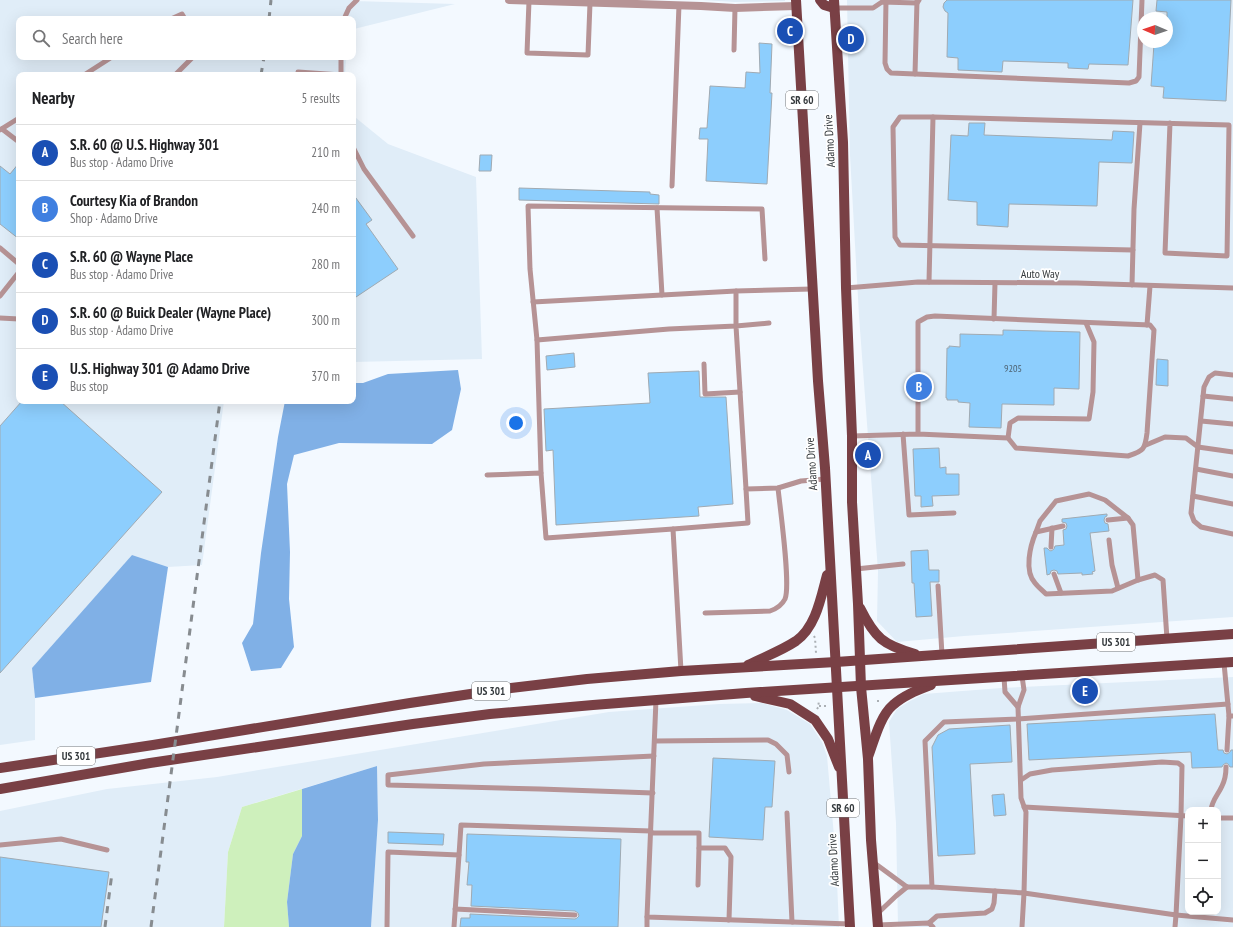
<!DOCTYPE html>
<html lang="en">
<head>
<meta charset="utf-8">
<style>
	body { margin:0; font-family:"PT Sans Narrow",sans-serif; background:#f6f6f6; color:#202124 }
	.controls { position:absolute; right:12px; bottom:12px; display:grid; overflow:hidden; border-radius:8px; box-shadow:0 4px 16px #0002 }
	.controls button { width:36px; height:36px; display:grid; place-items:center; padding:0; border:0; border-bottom:1px solid #e0e0e0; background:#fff; color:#202124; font:20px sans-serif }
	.compass { position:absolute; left:1137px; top:12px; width:36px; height:36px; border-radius:50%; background:#fff; box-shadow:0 4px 16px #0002; rotate:272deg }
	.you { position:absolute; left:516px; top:423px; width:14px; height:14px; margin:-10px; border:3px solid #fff; border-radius:50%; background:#1a73e8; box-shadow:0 0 0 6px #1a73e833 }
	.badge { display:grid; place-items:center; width:26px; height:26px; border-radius:50%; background:#574dc4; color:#fff; font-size:13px; font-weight:700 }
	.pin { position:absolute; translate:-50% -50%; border:2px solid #fff; box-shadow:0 1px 4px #0006 }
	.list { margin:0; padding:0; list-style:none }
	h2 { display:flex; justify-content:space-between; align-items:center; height:52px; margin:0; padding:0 16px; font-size:17px }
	h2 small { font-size:13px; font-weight:400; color:#757577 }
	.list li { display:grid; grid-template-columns:26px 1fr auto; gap:12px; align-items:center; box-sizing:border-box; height:56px; padding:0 16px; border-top:1px solid #e0e0e0 }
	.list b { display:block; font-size:15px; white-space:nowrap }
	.list p { margin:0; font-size:13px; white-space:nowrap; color:#757577 }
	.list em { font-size:13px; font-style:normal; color:#757577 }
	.icon { flex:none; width:22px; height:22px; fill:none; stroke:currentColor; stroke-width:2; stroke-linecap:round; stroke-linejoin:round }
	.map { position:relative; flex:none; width:1233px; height:927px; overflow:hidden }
	.search { position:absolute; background:#fff; box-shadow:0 4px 16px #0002; left:16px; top:16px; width:340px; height:44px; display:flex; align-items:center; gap:10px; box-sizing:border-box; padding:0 14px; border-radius:8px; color:#757577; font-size:15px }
	.panel { position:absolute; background:#fff; box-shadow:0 4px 16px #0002; left:16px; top:72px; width:340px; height:332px; border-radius:8px }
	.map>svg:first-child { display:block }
	.built { fill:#e0edf8; fill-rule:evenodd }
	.green { fill:#cef0bc }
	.water { fill:#80b0e6 }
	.building { fill:#8dcefd; stroke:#a0aab2 }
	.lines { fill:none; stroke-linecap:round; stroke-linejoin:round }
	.path { stroke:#abb0b5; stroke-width:2; stroke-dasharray:2 3; stroke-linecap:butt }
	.service { stroke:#b69395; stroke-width:5 }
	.minor { stroke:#b69395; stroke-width:8 }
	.primary { stroke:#794045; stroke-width:10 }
	.rail { stroke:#878c90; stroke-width:3; stroke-dasharray:7 7; stroke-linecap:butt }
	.labels { text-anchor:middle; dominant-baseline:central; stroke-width:3.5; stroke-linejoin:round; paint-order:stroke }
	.number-label { font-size:10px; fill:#4b5f6d }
	.shield { fill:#fff; stroke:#727577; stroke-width:1 }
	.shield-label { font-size:11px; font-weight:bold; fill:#353a3d }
	.street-label { font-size:12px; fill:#353a3d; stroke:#fff }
</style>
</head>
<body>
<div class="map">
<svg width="1233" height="927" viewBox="0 0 1233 927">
	<rect width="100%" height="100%" fill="#f3f9ff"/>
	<g class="built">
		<polygon points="0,0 354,0 354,1 455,4 354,29 353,32 353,19 19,19 19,57 346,57 345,75 19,75 19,401 224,401 202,565 168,567 132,555 32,668 35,698 35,740 0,745"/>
		<polygon points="702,0 785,0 785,1 735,2"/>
		<path d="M 847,0 L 1233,0 L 1233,617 L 964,636 L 897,642 L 877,621 L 878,571 L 859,316 L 850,155 ZM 1143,18 L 1167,18 L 1167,42 L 1143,42 Z"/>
		<polygon points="353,114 356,118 388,144 476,177 482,359 353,362"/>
		<path d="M 1233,677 L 1233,927 L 898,927 L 896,823 L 889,722 L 897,709 L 910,701 L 924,694 L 1001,688 ZM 1188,810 L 1218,810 L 1218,912 L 1188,912 Z"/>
		<polygon points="762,703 787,710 810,724 822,742 827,756 836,859 839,927 371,927 378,820 377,766 242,807 228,852 224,927 0,927 0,811 107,789 217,777 609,712 719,704"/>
	</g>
	<polygon class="green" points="302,789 302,836 293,854 287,902 289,927 224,927 228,852 242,807"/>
	<g class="water">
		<polygon points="458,370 461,389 452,430 432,444 339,443 294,455 287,484 290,552 289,599 294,647 281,668 251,671 242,643 253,624 261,553 278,437 285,401 353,401 353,383 363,383 388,374"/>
		<polygon points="132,555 168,567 151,682 35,698 32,668"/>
		<polygon points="377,766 378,820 371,927 289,927 287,902 293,854 302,836 302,789"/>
	</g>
	<g class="building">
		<polygon points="947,0 1133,0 1128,65 1089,64 1088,69 1068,68 1068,63 1003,61 1002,72 958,70 958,58 947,57 948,13 945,11 943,7 944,3"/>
		<polygon points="1157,0 1231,0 1226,101 1163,98 1164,87 1151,86 1154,44 1165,45 1165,42 1167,42 1167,12 1156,11"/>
		<polygon points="759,43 772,44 770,93 772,93 767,184 706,181 708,139 699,139 700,128 707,128 710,86 745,88 746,72 760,73"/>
		<polygon points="969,123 985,123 984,135 1112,140 1113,131 1134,132 1132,163 1099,162 1097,206 1009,204 1008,227 977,225 977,202 948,200 951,135 968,136"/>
		<polygon points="480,155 492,155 491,171 479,171"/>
		<polygon points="19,163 19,239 0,224 0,166 10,174"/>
		<polygon points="519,188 650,192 650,194 659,195 659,204 519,200"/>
		<polygon points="353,194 372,220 366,224 398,269 353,299"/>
		<polygon points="1003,330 1080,332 1079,389 1054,388 1054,405 1002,404 1001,428 969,427 970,403 958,402 958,400 947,400 947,398 946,398 947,348 949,348 949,346 960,347 960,334 1003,335"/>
		<polygon points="574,353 575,367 547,370 546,356"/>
		<polygon points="1157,359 1168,360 1168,386 1156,385"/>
		<polygon points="699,371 700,397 726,397 733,504 698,507 699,516 556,525 553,450 546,451 544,409 650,403 648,373"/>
		<polygon points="22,401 60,401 162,492 0,673 0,426"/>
		<polygon points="939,448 940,468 946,467 946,474 959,474 959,495 932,496 933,506 921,507 921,496 915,496 913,449"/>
		<polygon points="1107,514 1107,516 1105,517 1104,520 1105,523 1108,524 1109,531 1090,533 1095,571 1092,572 1093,574 1082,575 1082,573 1058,574 1057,571 1054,570 1051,571 1050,574 1047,575 1044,548 1047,548 1049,550 1051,551 1054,549 1055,546 1064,545 1063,530 1066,529 1067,526 1066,523 1062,522 1062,519"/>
		<polygon points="928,550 929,570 939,570 939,582 930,582 932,616 916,617 914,583 912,583 911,551"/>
		<polygon points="1215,714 1218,750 1223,750 1224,753 1227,754 1230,752 1231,750 1233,750 1233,767 1230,767 1228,764 1226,763 1223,765 1222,767 1192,768 1191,752 1029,760 1027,724"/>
		<polygon points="1010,725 1012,762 970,764 975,854 938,856 932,747 938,735 949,729"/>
		<polygon points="713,758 775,761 772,807 765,807 763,840 709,837"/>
		<polygon points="1004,794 1006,815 994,816 992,795"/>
		<polygon points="388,832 444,834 443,845 388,843"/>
		<polygon points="467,834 621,839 618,927 460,927 461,918 470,918 470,914 575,919 577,918 579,916 578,913 575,911 471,906 472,885 467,885 469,862 466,862"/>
		<polygon points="0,857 109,872 101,927 0,927"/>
	</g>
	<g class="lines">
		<g class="path">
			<polyline points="814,636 815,638 816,653"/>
			<polyline points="877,701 882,701"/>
			<polyline points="819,706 827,706"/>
			<polyline points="817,709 819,706 818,700"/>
		</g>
		<g class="service">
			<polyline points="886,0 885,63 887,69 891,73 1129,83 1136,81 1139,77 1142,0"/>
			<polyline points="529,1 527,53 588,55 590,3"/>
			<polyline points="834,8 873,8 882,2 917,3 919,0"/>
			<polyline points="171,19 182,14 185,19"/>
			<polyline points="344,19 349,8 357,0"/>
			<polyline points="734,50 735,8"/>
			<polyline points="341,57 341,75"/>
			<polyline points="298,72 341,75"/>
			<polyline points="915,74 917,1"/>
			<polyline points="84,75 112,57"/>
			<polyline points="175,75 193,57"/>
			<polyline points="933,117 900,117 893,127 895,237 900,245 1133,250"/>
			<polyline points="2,129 19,142"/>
			<polyline points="0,130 19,118"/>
			<polyline points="353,147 364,169 413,236"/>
			<polyline points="672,186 679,5"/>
			<polyline points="657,208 662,295"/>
			<polyline points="0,248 19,264"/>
			<polyline points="929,282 933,117 1229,125 1227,256 1165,253 1170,123"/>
			<polyline points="1132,285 1134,209 1140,123"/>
			<polyline points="846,288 918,282 1077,283 1233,288"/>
			<polyline points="0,296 19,272"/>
			<polyline points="533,302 736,291"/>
			<polyline points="0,318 19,319"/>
			<polyline points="994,319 995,283"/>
			<polyline points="1147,325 1150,286"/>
			<polyline points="537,340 669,329 736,326 736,291 812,289"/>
			<polyline points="704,364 705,394 740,392"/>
			<polyline points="1233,375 1215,373 1209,377 1204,387 1191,513 1194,521 1201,527 1233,534"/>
			<polyline points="1203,396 1233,399"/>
			<polyline points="1201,421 1233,424"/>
			<polyline points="903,434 909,515 954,513"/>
			<path d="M 852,436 L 918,434 L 1008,438 L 1016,448 L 1128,456 C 1144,451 1145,449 1147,433 L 1154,330 L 1150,325 L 935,316 L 927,317 L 918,322 L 918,434"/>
			<polyline points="1008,438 1010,423 1018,418 1089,419 1093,392 1094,342 1086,323"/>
			<polyline points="1146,445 1165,437 1186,438 1198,447 1233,452"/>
			<polyline points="1196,469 1233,476"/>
			<polyline points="541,473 537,340 530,269 528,206 762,209 765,259"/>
			<polyline points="487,475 541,473 546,538 673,529 681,671"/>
			<polyline points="746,489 736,326 769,323"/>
			<polyline points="1193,496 1233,504"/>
			<polyline points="1108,520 1128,518 1133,525 1138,580"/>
			<path d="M 1063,526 L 1036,532 C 1030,546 1024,571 1035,583 C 1038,587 1042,590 1046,594 L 1112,591 L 1138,580 L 1155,575 L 1163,580 L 1167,639"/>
			<polyline points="673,529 748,523 746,489 778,488 801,481 825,479"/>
			<polyline points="1036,532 1040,521 1056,501 1089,494 1105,500 1128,518"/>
			<polyline points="1109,540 1112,565 1118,588"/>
			<polyline points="1051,547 1052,528"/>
			<polyline points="856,569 903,564"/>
			<polyline points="1054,574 1061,593"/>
			<polyline points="938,586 942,655"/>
			<path d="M 705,613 L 770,611 C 776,609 782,605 785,599 C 791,585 780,508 778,488"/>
			<polyline points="1224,663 1229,716 1233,716"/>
			<polyline points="1004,677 1005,692 1018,707"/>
			<polyline points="656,700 647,917 850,924"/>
			<polyline points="655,741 768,740 776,744 787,755 789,772"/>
			<polyline points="1227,750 1229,716"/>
			<polyline points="1021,780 1030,774 1052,770 1162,762 1178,763 1182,766 1181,816 1176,915 1024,893 1022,927"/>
			<polyline points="653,793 540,789 388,785 388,775 484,764 654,756"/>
			<polyline points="1024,807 1188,816"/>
			<path d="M 1211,810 C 1212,800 1218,795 1222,786 C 1225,780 1226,773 1226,767"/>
			<polyline points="787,813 792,922"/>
			<polyline points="1218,818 1233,818"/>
			<polyline points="651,833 699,833 699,848 725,848 731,857 729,920"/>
			<polyline points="0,845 61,839 107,850"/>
			<polyline points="459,855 461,825 651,831"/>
			<polyline points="873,862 907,887 932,887 925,741 944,722 1018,719 1228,704"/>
			<polyline points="698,885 699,848"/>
			<polyline points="932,887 1024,893 1026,812 1021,798 1018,707 1024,690 1022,676"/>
			<polyline points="455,909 575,915"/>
			<polyline points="877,914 896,896 907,887"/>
			<polyline points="929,923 937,916 985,913 992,909 994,903 995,891"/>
			<polyline points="878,925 929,923 933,927"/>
			<polyline points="387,927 388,852 459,855 454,927"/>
			<polyline points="647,927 647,917"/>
			<polyline points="1175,927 1176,915 1233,920"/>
		</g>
		<polyline class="minor" points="509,0 701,6 735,8 796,6"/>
		<g class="primary">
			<polyline points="796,0 818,381 825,468 850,927"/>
			<polyline points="820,0 824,5 834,8"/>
			<polyline points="834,0 843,142 846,288 852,436 852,502 858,604 861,687 868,759 871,840 878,927"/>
			<path d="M 860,608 C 875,638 883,645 915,654"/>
			<path d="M 748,665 C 764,657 781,651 796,641 C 816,627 821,597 827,575"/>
			<polyline points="755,696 790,704 815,720 828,739 839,767"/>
			<path d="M 868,757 C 874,741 880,716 893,705 C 904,695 918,690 931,685"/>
			<polyline points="0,768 153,745 410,703 511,688 587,679 681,671 836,662 1233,634"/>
			<polyline points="0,789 150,763 413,724 490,714 593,705 746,693 1233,662"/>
		</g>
		<g class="rail">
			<polyline points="269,19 271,0"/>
			<polyline points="261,75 264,57"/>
			<polyline points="105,927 112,873"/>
			<polyline points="151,927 220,401"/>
		</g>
	</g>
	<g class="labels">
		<g class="number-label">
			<text x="1013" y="368">9205</text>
		</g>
		<g class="shield">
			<rect x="786" y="91" width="32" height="18" rx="3"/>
			<rect x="1097" y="633" width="38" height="18" rx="3"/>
			<rect x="472" y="682" width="38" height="18" rx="3"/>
			<rect x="57" y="747" width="38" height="18" rx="3"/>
			<rect x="827" y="799" width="32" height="18" rx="3"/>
		</g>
		<g class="shield-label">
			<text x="802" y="100">SR 60</text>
			<text x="1116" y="642">US 301</text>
			<text x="491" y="691">US 301</text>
			<text x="76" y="756">US 301</text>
			<text x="843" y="808">SR 60</text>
		</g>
		<g class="street-label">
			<text transform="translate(829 141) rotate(-93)">Adamo Drive</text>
			<text x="1040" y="273">Auto Way</text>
			<text transform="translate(811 464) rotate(-94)">Adamo Drive</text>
			<text transform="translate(833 860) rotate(-93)">Adamo Drive</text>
		</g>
	</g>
</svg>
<div class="controls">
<button>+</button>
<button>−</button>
<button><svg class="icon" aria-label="locate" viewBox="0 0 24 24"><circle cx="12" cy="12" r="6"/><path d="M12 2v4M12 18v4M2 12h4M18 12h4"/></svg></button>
</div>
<svg class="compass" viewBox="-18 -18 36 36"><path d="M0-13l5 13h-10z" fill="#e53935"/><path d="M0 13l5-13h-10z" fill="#757577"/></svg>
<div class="you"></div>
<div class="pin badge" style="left:868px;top:455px;background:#1a4fb4">A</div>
<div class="pin badge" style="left:919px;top:387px;background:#3f7fe0">B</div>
<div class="pin badge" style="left:790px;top:31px;background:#1a4fb4">C</div>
<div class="pin badge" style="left:851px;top:39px;background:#1a4fb4">D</div>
<div class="pin badge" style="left:1085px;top:691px;background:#1a4fb4">E</div>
<div class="search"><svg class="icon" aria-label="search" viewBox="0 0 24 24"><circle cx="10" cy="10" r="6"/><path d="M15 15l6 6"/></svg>Search here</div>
<section class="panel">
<h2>Nearby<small>5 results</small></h2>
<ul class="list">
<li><span class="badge" style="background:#1a4fb4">A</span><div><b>S.R. 60 @ U.S. Highway 301</b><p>Bus stop · Adamo Drive</p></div><em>210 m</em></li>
<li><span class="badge" style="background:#3f7fe0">B</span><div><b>Courtesy Kia of Brandon</b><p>Shop · Adamo Drive</p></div><em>240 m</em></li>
<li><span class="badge" style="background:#1a4fb4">C</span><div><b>S.R. 60 @ Wayne Place</b><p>Bus stop · Adamo Drive</p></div><em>280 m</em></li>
<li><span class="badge" style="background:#1a4fb4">D</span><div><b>S.R. 60 @ Buick Dealer (Wayne Place)</b><p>Bus stop · Adamo Drive</p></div><em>300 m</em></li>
<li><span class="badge" style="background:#1a4fb4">E</span><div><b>U.S. Highway 301 @ Adamo Drive</b><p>Bus stop</p></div><em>370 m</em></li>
</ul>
</section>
</div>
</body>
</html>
